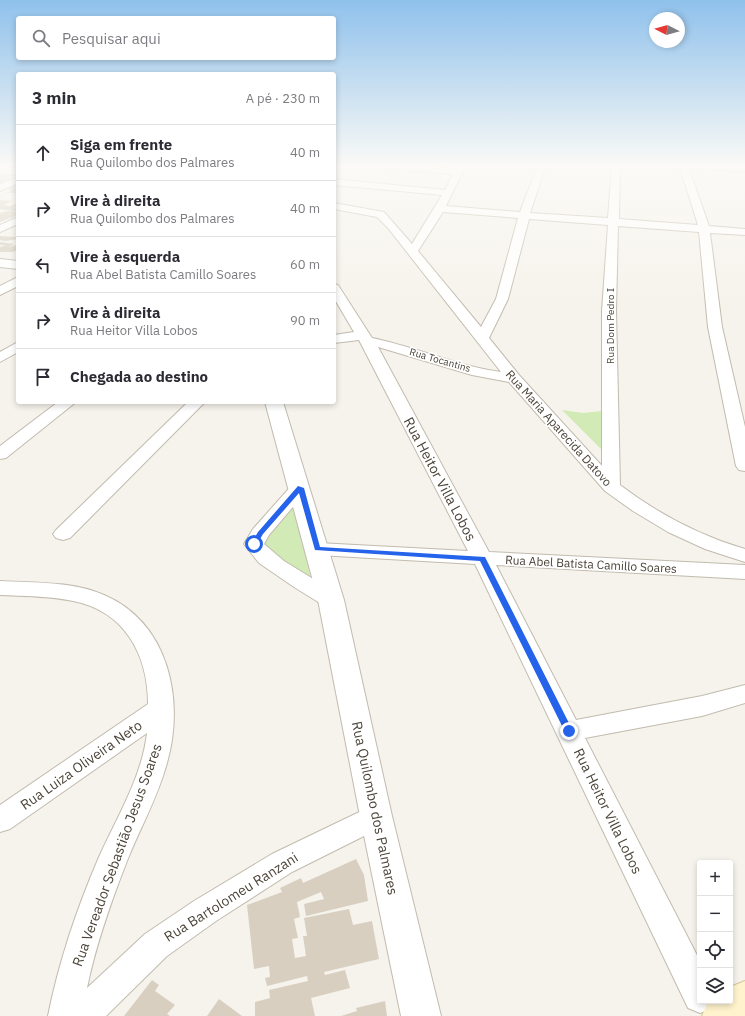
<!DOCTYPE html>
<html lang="pt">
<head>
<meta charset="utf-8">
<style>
	body { margin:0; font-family:"IBM Plex Sans",sans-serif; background:#f2f2f3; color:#2b2b33 }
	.controls { position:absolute; right:12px; bottom:12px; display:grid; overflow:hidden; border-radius:4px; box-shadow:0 2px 6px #0003 }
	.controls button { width:36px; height:36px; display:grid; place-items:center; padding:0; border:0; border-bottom:1px solid #e1e1e2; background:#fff; color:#2b2b33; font:20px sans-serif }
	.compass { position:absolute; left:649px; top:12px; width:36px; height:36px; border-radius:50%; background:#fff; box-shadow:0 2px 6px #0003; rotate:276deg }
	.stop { position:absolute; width:12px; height:12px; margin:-9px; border:3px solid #2563eb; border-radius:50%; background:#fff }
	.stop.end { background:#2563eb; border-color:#fff; box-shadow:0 1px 4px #0008 }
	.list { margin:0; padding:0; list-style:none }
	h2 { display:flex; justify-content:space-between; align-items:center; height:52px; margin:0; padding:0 16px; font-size:17px }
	h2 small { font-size:13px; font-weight:400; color:#7c7c81 }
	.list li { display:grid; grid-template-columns:26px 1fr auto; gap:12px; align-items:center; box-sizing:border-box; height:56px; padding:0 16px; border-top:1px solid #e1e1e2 }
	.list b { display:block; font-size:15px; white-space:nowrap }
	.list p { margin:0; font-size:13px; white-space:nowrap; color:#7c7c81 }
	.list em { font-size:13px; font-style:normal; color:#7c7c81 }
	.icon { flex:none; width:22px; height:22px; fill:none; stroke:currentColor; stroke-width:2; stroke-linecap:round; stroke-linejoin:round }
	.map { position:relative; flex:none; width:745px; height:1016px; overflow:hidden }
	.search { position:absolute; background:#fff; box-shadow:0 2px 6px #0003; left:16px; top:16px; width:320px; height:44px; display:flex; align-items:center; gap:10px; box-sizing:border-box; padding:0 14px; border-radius:4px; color:#7c7c81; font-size:15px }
	.panel { position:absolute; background:#fff; box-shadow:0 2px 6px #0003; left:16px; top:72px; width:320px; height:332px; border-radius:4px }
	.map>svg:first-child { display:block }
	.green { fill:#d2eab5 }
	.building { fill:#d8cfc1 }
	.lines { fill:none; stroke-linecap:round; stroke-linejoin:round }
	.minor-casing { stroke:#c2bbae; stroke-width:2 }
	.tertiary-casing { stroke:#c2bbae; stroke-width:2 }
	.secondary-casing { stroke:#d6c79b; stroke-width:2 }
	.minor { fill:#fff; fill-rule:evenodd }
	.tertiary { fill:#fff; fill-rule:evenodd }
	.secondary { fill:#fff3cd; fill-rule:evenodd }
	.route { fill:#2563eb }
	.labels { text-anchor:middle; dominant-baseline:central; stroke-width:3.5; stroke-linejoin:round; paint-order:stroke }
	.far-street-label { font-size:10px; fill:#4b4439; stroke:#fff }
	.street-label { font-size:12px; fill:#4b4439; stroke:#fff }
	.near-street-label { font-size:14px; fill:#4b4439; stroke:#fff }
</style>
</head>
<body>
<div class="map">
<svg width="745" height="1016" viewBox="0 0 745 1016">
	<rect width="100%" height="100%" fill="#f6f3ec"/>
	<g class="green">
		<polygon points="562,410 583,413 602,411 601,449"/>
		<polygon points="293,502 312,583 264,549 263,539"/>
	</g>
	<g class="building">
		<polygon points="0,165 18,165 18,170 0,168"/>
		<polygon points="0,173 4,173 2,174 15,175 6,178 13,179 0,185"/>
		<polygon points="18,182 18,195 14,194 17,193 5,193 12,190 4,188 13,188 9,187"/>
		<polygon points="0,200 12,201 4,205 10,206 18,203 18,207 12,207 18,208 18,212 0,209"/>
		<polygon points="8,211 18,212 18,215 0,222 0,213"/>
		<polygon points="0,236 16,237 18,239 5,241 0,240"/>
		<polygon points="0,242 14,244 9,247 18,245 18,250 12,252 0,252 0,247 6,245 0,245"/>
		<polygon points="356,859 364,875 368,901 306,916 304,904 324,899 321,892 297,902 300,917 294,919 298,938 292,939 295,958 306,956 303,936 307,936 304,918 349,909 353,925 372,921 379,959 324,972 325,975 345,970 350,988 311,998 315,1016 255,1016 255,1002 270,998 269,990 308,981 307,976 267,986 265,978 270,977 269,966 254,969 247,905 282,892 280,888 301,878 303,883"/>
		<polygon points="152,980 159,985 155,991 175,1005 167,1014 170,1016 124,1016"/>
		<polygon points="219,999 242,1016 207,1016"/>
		<polygon points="385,1001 387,1016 341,1016 357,1011 356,1008"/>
	</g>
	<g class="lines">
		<defs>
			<g id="minor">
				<path d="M 378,165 L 407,165 L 455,169 L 458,165 L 466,165 L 446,206 L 520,212 L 538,165 L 546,165 L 530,213 L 608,218 L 612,165 L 620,165 L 619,219 L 698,225 L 680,168 L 667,168 L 663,165 L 745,165 L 745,171 L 689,169 L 709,226 L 745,229 L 745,235 L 710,233 L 722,327 L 745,427 L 745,471 L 739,470 L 736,466 L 708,327 L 699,232 L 618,226 L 616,311 L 620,485 C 657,513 700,536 745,549 L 745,562 L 705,549 L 668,532 L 633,511 L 605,491 L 509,382 L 472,375 L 378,347 L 489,552 L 745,565 L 745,579 L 496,565 L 576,720 L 702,696 L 745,685 L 745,703 L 702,716 L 585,738 L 700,961 L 700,1001 L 715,1001 L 712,1008 L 700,1013 L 688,1008 L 475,564 L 318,555 L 311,553 L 308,549 L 311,545 L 318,543 L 468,551 L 359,340 L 334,343 L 334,335 L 354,332 L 334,298 L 334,284 L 338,285 L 372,338 C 416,347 457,366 501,372 L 388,228 L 377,217 L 334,209 L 334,203 L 384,212 L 412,244 L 442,195 L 334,185 L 334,179 L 445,190 L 453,174 L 382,168 ZM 443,212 L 518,218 L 496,299 L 481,327 L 418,251 ZM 529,219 L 608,225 L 602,311 L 602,466 L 519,375 L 489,338 L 508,299 Z"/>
				<polygon points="0,167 18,169 18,175 0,173"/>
				<polygon points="18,177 18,183 0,191 0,184"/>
				<polygon points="18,217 18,224 0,232 0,225"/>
				<polygon points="0,259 18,261 18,269 0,267"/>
				<polygon points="18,277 18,286 0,295 0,286"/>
				<polygon points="18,342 18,352 0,362 0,352"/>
				<polygon points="58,402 76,402 6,458 0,459 0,446"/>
				<polygon points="188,402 205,402 70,538 63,540 56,538 53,534 56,530"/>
				<polygon points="300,482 307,484 309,488 269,535 264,544 284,561 339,595 342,600 339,605 331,607 323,605 294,587 259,563 244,544 253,529 293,484"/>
				<path d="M 0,581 C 35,583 72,581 104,595 C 169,623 185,700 167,763 C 158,797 140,828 127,861 C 111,902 96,944 87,988 L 145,934 L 194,901 L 272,854 L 376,804 L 386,807 L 390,816 L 386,825 L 292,872 L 216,921 L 167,956 L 106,1016 L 48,1016 C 59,961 77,908 99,857 C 117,817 142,777 147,733 L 10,829 L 0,832 L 0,805 L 148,704 C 148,655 125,611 73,601 C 49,596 24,596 0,595 Z"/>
			</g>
			<polygon id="tertiary" points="265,402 283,402 344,600 392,816 441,1016 401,1016 360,816 318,600"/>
			<polygon id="secondary" points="745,981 745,1016 702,1016 708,1002 730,1001 730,987"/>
		</defs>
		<use href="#minor" class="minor-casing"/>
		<use href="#tertiary" class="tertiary-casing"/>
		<use href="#secondary" class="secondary-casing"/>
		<use href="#minor" class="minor"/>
		<use href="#tertiary" class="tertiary"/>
		<use href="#secondary" class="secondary"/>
	</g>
	<linearGradient id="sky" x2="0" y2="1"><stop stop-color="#8fc1ec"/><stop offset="0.54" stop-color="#fbfaf6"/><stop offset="1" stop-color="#fbfaf6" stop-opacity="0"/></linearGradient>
	<rect width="745" height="307" fill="url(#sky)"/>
	<polygon class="route" points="298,486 304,488 320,547 485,557 573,731 572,734 566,734 480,561 315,550 299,493 263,534 256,546 252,546 251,544 258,532"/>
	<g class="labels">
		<g class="far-street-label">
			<text transform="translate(610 326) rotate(-90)">Rua Dom Pedro I</text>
			<text transform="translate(440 360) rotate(16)">Rua Tocantins</text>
		</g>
		<g class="street-label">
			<text transform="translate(559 428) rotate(48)">Rua Maria Aparecida Datovo</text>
			<text transform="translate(591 564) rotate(3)">Rua Abel Batista Camillo Soares</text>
		</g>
		<g class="near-street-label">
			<text transform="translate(440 479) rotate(62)">Rua Heitor Villa Lobos</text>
			<text transform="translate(81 765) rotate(-35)">Rua Luiza Oliveira Neto</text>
			<text transform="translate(375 808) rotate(78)">Rua Quilombo dos Palmares</text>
			<text transform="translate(608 811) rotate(64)">Rua Heitor Villa Lobos</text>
			<text transform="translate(117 855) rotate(-70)">Rua Vereador Sebastião Jesus Soares</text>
			<text transform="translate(231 897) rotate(-32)">Rua Bartolomeu Ranzani</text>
		</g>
	</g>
</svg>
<div class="controls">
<button>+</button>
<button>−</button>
<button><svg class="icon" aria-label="locate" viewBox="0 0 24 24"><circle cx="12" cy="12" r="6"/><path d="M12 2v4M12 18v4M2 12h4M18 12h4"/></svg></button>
<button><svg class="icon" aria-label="layers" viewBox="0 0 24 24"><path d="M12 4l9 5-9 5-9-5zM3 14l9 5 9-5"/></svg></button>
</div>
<svg class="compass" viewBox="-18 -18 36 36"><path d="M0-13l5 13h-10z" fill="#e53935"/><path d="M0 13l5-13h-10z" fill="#7c7c81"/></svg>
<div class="stop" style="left:254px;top:544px"></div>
<div class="stop end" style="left:569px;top:731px"></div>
<div class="search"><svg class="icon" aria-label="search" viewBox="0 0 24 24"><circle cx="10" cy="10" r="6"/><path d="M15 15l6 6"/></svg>Pesquisar aqui</div>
<section class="panel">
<h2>3 min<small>A pé · 230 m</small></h2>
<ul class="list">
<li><svg class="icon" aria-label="ahead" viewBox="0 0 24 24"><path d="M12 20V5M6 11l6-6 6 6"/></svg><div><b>Siga em frente</b><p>Rua Quilombo dos Palmares</p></div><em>40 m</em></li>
<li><svg class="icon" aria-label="right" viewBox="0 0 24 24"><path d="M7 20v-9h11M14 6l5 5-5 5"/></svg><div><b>Vire à direita</b><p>Rua Quilombo dos Palmares</p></div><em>40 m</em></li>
<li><svg class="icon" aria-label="left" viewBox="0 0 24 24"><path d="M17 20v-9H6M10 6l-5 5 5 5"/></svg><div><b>Vire à esquerda</b><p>Rua Abel Batista Camillo Soares</p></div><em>60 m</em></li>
<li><svg class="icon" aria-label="right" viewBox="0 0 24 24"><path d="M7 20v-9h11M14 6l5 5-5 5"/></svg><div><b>Vire à direita</b><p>Rua Heitor Villa Lobos</p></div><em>90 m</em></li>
<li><svg class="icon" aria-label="arrive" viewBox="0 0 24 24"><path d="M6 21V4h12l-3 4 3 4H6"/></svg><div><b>Chegada ao destino</b></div></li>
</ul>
</section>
</div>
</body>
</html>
